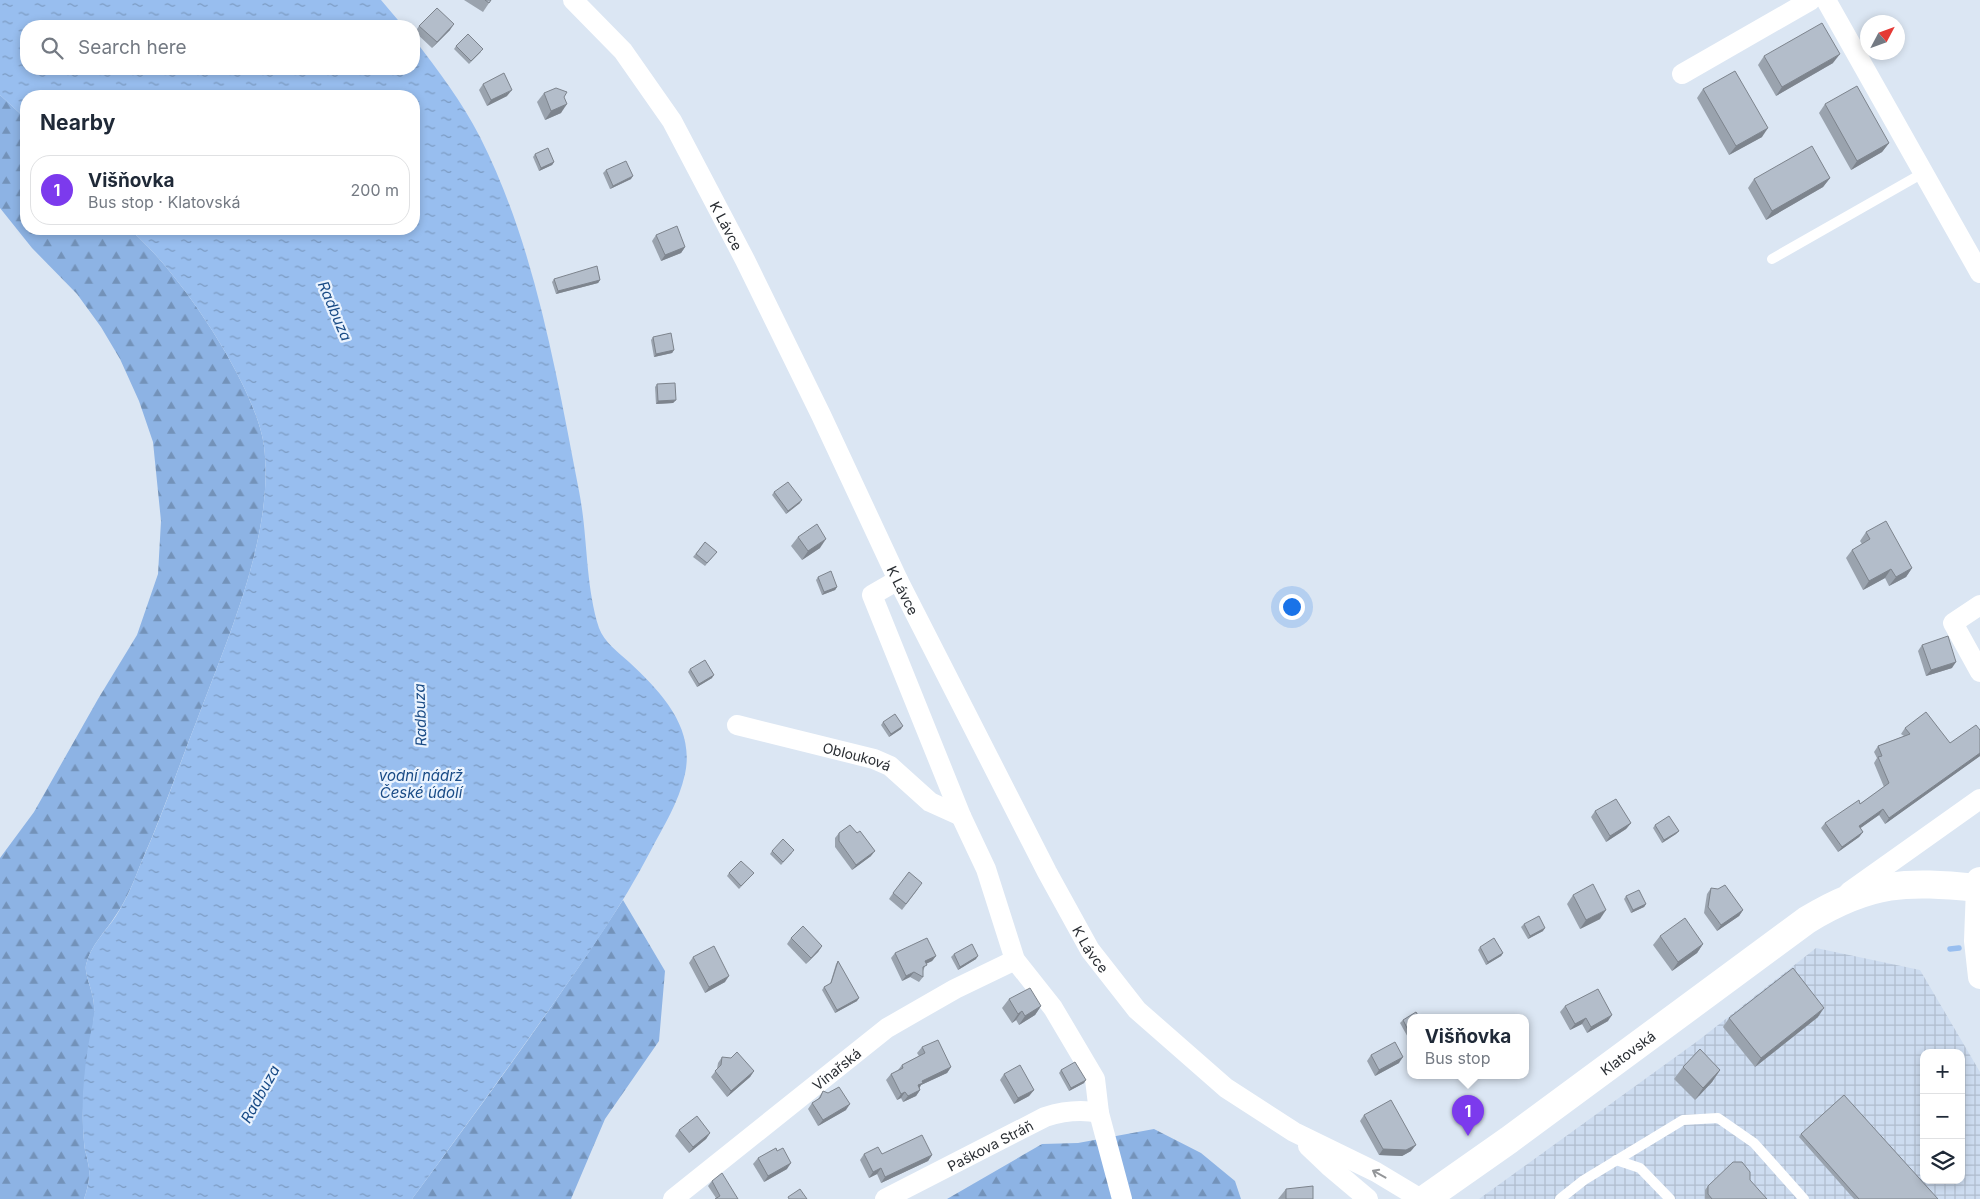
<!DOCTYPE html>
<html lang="en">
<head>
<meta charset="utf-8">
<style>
	body { margin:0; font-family:Inter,sans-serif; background:#f2f2f3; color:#1f2937 }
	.controls { position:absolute; right:15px; bottom:15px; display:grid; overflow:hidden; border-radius:10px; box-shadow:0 2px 8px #0003 }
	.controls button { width:45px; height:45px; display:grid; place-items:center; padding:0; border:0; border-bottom:1px solid #e0e1e3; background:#fff; color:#1f2937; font:25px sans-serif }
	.compass { position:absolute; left:1860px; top:15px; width:45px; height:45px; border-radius:50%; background:#fff; box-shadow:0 2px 8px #0003; rotate:49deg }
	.you { position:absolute; left:1291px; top:606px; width:18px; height:18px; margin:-12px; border:4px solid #fff; border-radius:50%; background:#1a73e8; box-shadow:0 0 0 8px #1a73e833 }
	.badge { display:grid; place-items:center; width:32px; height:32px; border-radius:50%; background:#7c3aed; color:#fff; font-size:16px; font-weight:700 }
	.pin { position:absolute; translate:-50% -41px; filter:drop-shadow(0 1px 2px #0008) }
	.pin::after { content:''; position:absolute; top:26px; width:18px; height:15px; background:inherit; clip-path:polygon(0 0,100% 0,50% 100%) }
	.popup { position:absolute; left:1407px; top:1014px; width:122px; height:65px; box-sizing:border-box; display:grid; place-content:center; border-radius:10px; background:#fff; filter:drop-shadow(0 1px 4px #0005); font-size:16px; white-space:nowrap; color:#747a83 }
	.popup b { font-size:19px; color:#1f2937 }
	.popup::after { content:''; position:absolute; left:50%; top:100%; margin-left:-10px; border:10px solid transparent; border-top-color:#fff }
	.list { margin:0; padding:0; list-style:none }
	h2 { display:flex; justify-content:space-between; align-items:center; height:65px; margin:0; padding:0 20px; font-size:21px }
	h2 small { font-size:16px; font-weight:400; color:#747a83 }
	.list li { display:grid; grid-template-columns:32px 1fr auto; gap:15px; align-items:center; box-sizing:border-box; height:70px; margin:0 10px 10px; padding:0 10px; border:1px solid #e0e1e3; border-radius:20px }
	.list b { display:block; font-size:19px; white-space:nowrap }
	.list p { margin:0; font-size:16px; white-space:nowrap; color:#747a83 }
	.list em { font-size:16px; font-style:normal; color:#747a83 }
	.icon { flex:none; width:28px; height:28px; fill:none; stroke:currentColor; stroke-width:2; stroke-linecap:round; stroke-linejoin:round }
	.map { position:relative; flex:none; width:1980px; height:1199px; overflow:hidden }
	.search { position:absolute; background:#fff; box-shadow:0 2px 8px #0003; left:20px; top:20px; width:400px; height:55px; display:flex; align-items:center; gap:12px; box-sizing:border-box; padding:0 18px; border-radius:20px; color:#747a83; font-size:19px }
	.panel { position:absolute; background:#fff; box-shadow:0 2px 8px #0003; left:20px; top:90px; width:400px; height:145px; border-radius:20px }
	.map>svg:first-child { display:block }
	.industrial { fill:url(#industrial-grid); fill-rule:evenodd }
	.forest { fill:url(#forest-firs) }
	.water { fill:url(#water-ripples) }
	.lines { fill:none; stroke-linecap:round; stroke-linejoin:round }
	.stream { stroke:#98beef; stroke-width:5.5 }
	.service { stroke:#fff; stroke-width:10 }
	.minor { stroke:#fff; stroke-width:20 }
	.tertiary { stroke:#fff; stroke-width:24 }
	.secondary { stroke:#fff; stroke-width:28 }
	.wall { fill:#9aa3ae }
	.shaded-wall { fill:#7d848d }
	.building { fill:#b3bdca; stroke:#7d848d }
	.oneway { stroke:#949699 }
	.labels { text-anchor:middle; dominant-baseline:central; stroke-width:4.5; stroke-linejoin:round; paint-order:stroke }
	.street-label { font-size:14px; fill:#2a2e33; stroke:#eaf3fe }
	.water-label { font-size:15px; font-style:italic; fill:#194b86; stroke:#eaf3fe }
</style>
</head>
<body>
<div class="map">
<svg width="1980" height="1199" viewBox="0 0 1980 1199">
	<defs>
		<pattern id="industrial-grid" width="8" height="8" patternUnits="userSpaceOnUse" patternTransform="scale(1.25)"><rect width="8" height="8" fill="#cddcf0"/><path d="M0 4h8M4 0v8" fill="none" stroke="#b0bdce"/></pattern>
		<pattern id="forest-firs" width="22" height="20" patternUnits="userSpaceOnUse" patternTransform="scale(1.25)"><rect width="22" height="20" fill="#8db3e4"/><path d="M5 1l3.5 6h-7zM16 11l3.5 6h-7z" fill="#7392b9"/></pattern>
		<pattern id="water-ripples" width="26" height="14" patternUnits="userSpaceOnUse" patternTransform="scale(1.25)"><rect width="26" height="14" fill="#98beef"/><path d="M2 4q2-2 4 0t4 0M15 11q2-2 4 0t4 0" fill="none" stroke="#7c9bc2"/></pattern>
	</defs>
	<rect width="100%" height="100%" fill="#dbe6f3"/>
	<path class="industrial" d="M 1816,948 L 1920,970 L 1980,1072 L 1980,1199 L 1479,1199 L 1699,1040 ZM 1924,1053 L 1961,1053 L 1961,1180 L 1924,1180 Z"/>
	<g class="forest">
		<path d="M 0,95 L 26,119 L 26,229 L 129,229 C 176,267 256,385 264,446 C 275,533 227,640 197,720 C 178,768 162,816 141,863 C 134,881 127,899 116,915 C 106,931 90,946 86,965 C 84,975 94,992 94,1006 C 95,1021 91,1038 88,1053 C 84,1082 81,1112 84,1142 C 84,1149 87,1156 88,1163 C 91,1174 88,1188 84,1199 L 0,1199 L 0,858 L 34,812 L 98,699 L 137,635 L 158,574 L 161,521 L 153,442 L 139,401 L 120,359 L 101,327 L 77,294 L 32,248 L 0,208 Z"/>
		<path d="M 623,900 L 665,971 L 659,1041 L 605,1119 L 571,1199 L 412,1199 C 484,1101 557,1003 623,900 Z"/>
		<polygon points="1154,1129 1201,1153 1235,1181 1241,1199 947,1199 1042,1144 1078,1143"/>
	</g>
	<path class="water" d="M 0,0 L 381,0 L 403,26 L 26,26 L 26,69 L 414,69 L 414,39 C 438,70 462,102 480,137 C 535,246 556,372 579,491 C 588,536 585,584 599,628 C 604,642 618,652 629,662 C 661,692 695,727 685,774 C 679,802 663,827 650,852 C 622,906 586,957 551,1007 C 505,1072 459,1135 412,1199 L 84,1199 C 88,1188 91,1174 88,1163 C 87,1156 84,1149 84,1142 C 81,1111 83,1078 88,1047 C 90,1033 95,1020 94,1006 C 94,992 84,975 86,965 C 90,946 106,931 116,916 C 127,899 134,881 141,863 C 162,817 178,768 197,720 C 227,640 275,533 264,446 C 256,385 176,267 129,229 L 414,229 L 414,96 L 26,96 L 26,119 L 0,95 Z"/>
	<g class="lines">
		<polyline class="stream" points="1950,949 1959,948"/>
		<g class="service">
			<polyline points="1772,259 1923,173"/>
			<polyline points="1616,1160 1640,1168 1670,1199"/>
			<polyline points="1560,1199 1584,1180 1683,1120 1718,1118 1754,1143 1804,1199"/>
		</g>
		<g class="minor">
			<path id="s1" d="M 573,0 L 623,51 L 672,121 L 745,260 L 821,415 L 898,580 L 1047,872 L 1090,950 L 1137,1010 L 1226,1088 L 1294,1132 L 1376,1172 L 1421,1199"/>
			<polyline points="1826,0 1980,273"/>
			<polyline points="1682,74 1811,0"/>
			<polyline points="898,580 872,595 961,816 986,869 1015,960 1053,1008 1095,1079 1099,1113 1122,1199"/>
			<polyline points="1980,605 1953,623 1980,672"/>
			<path id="s2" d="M 737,725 L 874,759 L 890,766 L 930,802 L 961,816"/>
			<polyline points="1849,892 1980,799"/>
			<polyline points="1308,1146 1329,1166 1368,1199"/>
			<path id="s3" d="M 673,1199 L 887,1028 L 955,989 L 1015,960"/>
			<path id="s4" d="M 885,1199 L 1045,1117 C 1064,1111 1080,1109 1099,1113"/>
		</g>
		<polyline class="tertiary" points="1978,888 1976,941 1980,977"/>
		<path class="secondary" id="s5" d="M 1425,1199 L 1509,1140 L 1807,920 C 1871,881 1906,881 1978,888 L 1980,881"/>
	</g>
	<g class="wall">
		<polygon points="464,0 491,0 483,12"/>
		<polygon points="419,26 450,30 432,48 415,32"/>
		<polygon points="456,46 481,52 469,64 454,49"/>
		<polygon points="1764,56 1833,63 1776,96 1758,65"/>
		<polygon points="483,84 507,96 487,106 479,90"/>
		<polygon points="1703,89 1762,137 1729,155 1697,98"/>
		<polygon points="544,93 564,97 561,113 545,120 537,102"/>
		<polygon points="1825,104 1889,143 1882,152 1851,170 1819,113"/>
		<polygon points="535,154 554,162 552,165 539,171 533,157"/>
		<polygon points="606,170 631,179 610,189 603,173"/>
		<polygon points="1830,178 1823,187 1766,220 1748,188 1754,179"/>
		<polygon points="656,235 685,247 681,253 661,261 652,241"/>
		<polygon points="554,279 600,280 598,283 556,294 552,282"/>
		<polygon points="653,337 674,350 672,353 654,357 651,340"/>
		<polygon points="657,384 676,400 673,403 656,404 655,387"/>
		<polygon points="774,492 800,503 786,514 772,495"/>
		<polygon points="1866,532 1912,568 1906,577 1889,586 1885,578 1863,590 1846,558 1852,550 1862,544 1860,541"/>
		<polygon points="798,537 820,548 802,560 791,546"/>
		<polygon points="705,542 717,552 705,566 693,557"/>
		<polygon points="818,577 837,587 835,590 822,595 816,580"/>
		<polygon points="1922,645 1952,668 1926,676 1918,651"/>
		<polygon points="690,669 712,678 697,687 688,672"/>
		<polygon points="883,722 901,729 889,737 881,725"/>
		<polygon points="1905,728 1950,743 1980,730 1980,756 1885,824 1879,815 1860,828 1863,832 1859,837 1838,852 1821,828 1825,823 1860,804 1884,787 1874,763 1877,758 1874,752 1878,746 1904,736 1901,734"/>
		<polygon points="1595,811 1631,823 1626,829 1606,842 1591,817"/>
		<polygon points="1655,825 1679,831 1676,834 1662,843 1653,828"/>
		<polygon points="839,833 857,833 871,856 852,870 835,847 835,838"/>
		<polygon points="772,851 792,853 781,865 770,854"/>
		<polygon points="729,873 754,873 739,889 727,876"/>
		<polygon points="1711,888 1743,910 1739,916 1717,931 1704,913 1707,894"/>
		<polygon points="918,889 902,910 889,899 893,893"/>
		<polygon points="1573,895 1600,919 1580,929 1567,904"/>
		<polygon points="1626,896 1646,904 1644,907 1631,913 1624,899"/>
		<polygon points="1524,924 1543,931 1528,939 1521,927"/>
		<polygon points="1660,936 1703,944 1697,953 1672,971 1653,945"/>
		<polygon points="791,938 822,946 818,952 806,964 787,944"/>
		<polygon points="1480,947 1503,953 1501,956 1486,965 1478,950"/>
		<polygon points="895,953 936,956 932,961 926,964 923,971 923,977 919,982 910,977 902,981 891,958"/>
		<polygon points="954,954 976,959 958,970 951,957"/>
		<polygon points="693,957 725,982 705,993 689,963"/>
		<polygon points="838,961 857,1001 835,1013 822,990 824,987 830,984 836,964"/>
		<polygon points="1009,999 1041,1006 1035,1015 1019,1025 1016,1020 1012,1023 1002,1008"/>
		<polygon points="1565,1006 1608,1021 1587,1033 1582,1024 1570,1030 1560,1012"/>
		<polygon points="1410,1017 1410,1041 1400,1023 1403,1020"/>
		<polygon points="1818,1017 1755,1067 1723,1027 1729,1018"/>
		<polygon points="922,1047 951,1067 947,1073 921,1085 919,1088 920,1090 916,1096 903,1102 901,1098 897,1100 886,1080 891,1074 898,1070 902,1065 919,1056 917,1053"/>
		<polygon points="1371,1055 1399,1063 1375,1076 1367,1061"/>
		<polygon points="722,1057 754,1071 750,1077 727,1097 711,1077 717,1069 718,1063"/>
		<polygon points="1683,1067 1720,1070 1712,1082 1695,1100 1674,1079"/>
		<polygon points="1061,1070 1084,1083 1069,1091 1059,1073"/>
		<polygon points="1004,1074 1034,1090 1029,1096 1014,1104 1000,1080"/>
		<polygon points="823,1091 828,1093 846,1110 818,1126 808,1109 812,1103 818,1099"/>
		<polygon points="1364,1115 1411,1151 1402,1156 1379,1155 1360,1121"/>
		<polygon points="679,1130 710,1133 706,1139 689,1153 675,1136"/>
		<polygon points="1801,1134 1938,1199 1854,1199 1799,1137"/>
		<polygon points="864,1154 882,1154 932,1155 928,1161 881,1183 877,1174 869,1178 860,1160"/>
		<polygon points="758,1158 787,1169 764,1182 753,1164"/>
		<polygon points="712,1181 738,1199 716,1198 708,1186"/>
		<polygon points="1708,1186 1767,1199 1705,1199 1705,1190"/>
		<polygon points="1286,1189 1313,1199 1278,1199"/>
	</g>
	<g class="shaded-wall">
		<polygon points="454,24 450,30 432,48 437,42"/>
		<polygon points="1840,54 1833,63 1776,96 1782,87"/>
		<polygon points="512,90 507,96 487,106 491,100"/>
		<polygon points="567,104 561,113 545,120 551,111"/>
		<polygon points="1768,128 1762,137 1729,155 1736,146"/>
		<polygon points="1889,143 1882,152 1851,170 1857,161"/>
		<polygon points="554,162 552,165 539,171 541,168"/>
		<polygon points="633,176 631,179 610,189 613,186"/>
		<polygon points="1830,178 1823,187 1766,220 1772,211"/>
		<polygon points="685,247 681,253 661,261 665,255"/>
		<polygon points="600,280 598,283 556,294 558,291"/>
		<polygon points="674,350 672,353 654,357 656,354"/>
		<polygon points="676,400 673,403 656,404 658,401"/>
		<polygon points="802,500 800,503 786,514 788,511"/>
		<polygon points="826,539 820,548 802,560 808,551"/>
		<polygon points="1912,568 1906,577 1889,586 1896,577"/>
		<polygon points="1891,569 1885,578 1863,590 1869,581"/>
		<polygon points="837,587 835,590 822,595 824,592"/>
		<polygon points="1956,662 1952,668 1926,676 1931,670"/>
		<polygon points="714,675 712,678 697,687 699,684"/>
		<polygon points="903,726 901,729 889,737 891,734"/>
		<polygon points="1980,753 1980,756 1885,824 1889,818"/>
		<polygon points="1883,809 1879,815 1855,832 1859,826"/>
		<polygon points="1631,823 1626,829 1606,842 1610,836"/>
		<polygon points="1679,831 1676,834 1662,843 1664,840"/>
		<polygon points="1863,832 1859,837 1838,852 1842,847"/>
		<polygon points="875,851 871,856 852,870 856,865"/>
		<polygon points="1646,904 1644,907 1631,913 1633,910"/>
		<polygon points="1606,910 1600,919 1580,929 1586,920"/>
		<polygon points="1743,910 1739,916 1717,931 1721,925"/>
		<polygon points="1545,928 1543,931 1528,939 1530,936"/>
		<polygon points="1703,944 1697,953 1672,971 1678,962"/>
		<polygon points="822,946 818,952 806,964 811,958"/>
		<polygon points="1503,953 1501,956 1486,965 1488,962"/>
		<polygon points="936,956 932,961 921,966 925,961"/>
		<polygon points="978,956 976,959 958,970 960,967"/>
		<polygon points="914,972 910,977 902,981 906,976"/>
		<polygon points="729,976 725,982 705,993 709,987"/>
		<polygon points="859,998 857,1001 835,1013 837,1010"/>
		<polygon points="1041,1006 1035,1015 1019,1025 1025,1016"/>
		<polygon points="1824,1008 1818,1017 1755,1067 1761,1058"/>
		<polygon points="1022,1011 1016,1020 1012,1023 1018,1014"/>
		<polygon points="1612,1015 1608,1021 1587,1033 1591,1027"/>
		<polygon points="1586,1018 1582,1024 1570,1030 1575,1024"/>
		<polygon points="1403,1057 1399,1063 1375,1076 1379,1070"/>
		<polygon points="951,1067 947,1073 921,1085 919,1089 918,1085 922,1081"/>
		<polygon points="1720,1070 1712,1082 1695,1100 1703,1088"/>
		<polygon points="754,1071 750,1077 727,1097 731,1091"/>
		<polygon points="1086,1080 1084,1083 1069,1091 1071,1088"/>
		<polygon points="920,1090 916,1096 903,1102 908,1096"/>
		<polygon points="1034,1090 1029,1096 1014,1104 1018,1098"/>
		<polygon points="905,1092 901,1098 897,1100 901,1094"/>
		<polygon points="850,1104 846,1110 818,1126 823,1120"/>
		<polygon points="710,1133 706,1139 689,1153 693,1147"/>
		<polygon points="1416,1145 1411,1151 1402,1156 1379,1155 1383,1149"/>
		<polygon points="932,1155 928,1161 881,1183 885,1177"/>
		<polygon points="791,1163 787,1169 764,1182 768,1176"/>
		<polygon points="881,1168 877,1174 869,1178 873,1172"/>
	</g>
	<g class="building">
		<polygon points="485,0 491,0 489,3"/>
		<polygon points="437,8 454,24 437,42 419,26"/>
		<polygon points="1822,23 1840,54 1782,87 1764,56"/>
		<polygon points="468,34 483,49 471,61 456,46"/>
		<polygon points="1735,71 1768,128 1736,146 1703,89"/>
		<polygon points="504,73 512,90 491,100 483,84"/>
		<polygon points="1857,86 1889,143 1857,161 1825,104"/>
		<polygon points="556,88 567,92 564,97 567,104 551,111 544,93"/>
		<polygon points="1812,146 1830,178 1772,211 1754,179"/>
		<polygon points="548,148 554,162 541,168 535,154"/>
		<polygon points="626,161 633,176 613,186 606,170"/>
		<polygon points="677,226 685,247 665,255 656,235"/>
		<polygon points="597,266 600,280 558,291 554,279"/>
		<polygon points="671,333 674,350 656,354 653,337"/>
		<polygon points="675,383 676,400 658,401 657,384"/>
		<polygon points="788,482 802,500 788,511 774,492"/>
		<polygon points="1886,521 1912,568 1896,577 1891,569 1869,581 1852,550 1870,539 1866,532"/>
		<polygon points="817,524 826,539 808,551 798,537"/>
		<polygon points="705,542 717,552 707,563 696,554"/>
		<polygon points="831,571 837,587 824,592 818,577"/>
		<polygon points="1948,636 1956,662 1931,670 1922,645"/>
		<polygon points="705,660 714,675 699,684 690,669"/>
		<polygon points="1926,712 1950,743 1976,725 1980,730 1980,753 1889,818 1883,809 1859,826 1863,832 1842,847 1825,823 1859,800 1860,804 1889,783 1878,757 1882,756 1878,746 1910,734 1905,728"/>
		<polygon points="895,714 903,726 891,734 883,722"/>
		<polygon points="1616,799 1631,823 1610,836 1595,811"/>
		<polygon points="1669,816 1679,831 1664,840 1655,825"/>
		<polygon points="850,825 857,833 860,831 875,851 856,865 839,841 839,833"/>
		<polygon points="783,839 794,850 783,862 772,851"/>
		<polygon points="741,861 754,873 741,886 729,873"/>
		<polygon points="909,872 922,883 906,904 893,893"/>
		<polygon points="1593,884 1606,910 1586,920 1573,895"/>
		<polygon points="1725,885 1743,910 1721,925 1708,907 1711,888 1718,889"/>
		<polygon points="1639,890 1646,904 1633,910 1626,896"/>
		<polygon points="1539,916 1545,928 1530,936 1524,924"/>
		<polygon points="1685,918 1703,944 1678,962 1660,936"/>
		<polygon points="803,926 822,946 811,958 791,938"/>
		<polygon points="927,938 936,956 925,961 927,965 923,967 923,977 914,972 906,976 895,953"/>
		<polygon points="1494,938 1503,953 1488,962 1480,947"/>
		<polygon points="972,944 978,956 960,967 954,954"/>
		<polygon points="714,946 729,976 709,987 693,957"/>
		<polygon points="838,961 859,998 837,1010 824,987 831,983"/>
		<polygon points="1793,968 1824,1008 1761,1058 1729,1018"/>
		<polygon points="1030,988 1041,1006 1025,1016 1022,1011 1018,1014 1009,999"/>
		<polygon points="1598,989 1612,1015 1591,1027 1586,1018 1575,1024 1565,1006"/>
		<polygon points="1416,1012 1419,1017 1410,1017 1410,1034 1403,1020"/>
		<polygon points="938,1040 951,1067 922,1081 923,1083 918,1085 920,1090 908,1096 905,1092 901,1094 891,1074 903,1068 902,1065 925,1053 922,1047"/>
		<polygon points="1395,1042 1403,1057 1379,1070 1371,1055"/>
		<polygon points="1700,1049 1720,1070 1703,1088 1683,1067"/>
		<polygon points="737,1052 754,1071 731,1091 715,1071 721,1065 722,1057 731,1058"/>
		<polygon points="1075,1062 1086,1080 1071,1088 1061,1070"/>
		<polygon points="1020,1065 1034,1090 1018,1098 1004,1074"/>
		<polygon points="839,1087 850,1104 823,1120 812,1103 820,1098 823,1091 828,1093"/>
		<polygon points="1844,1095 1938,1199 1859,1199 1801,1134"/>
		<polygon points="1391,1100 1416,1145 1406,1150 1383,1149 1364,1115"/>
		<polygon points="697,1116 710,1133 693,1147 679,1130"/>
		<polygon points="922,1135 932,1155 885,1177 881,1168 873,1172 864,1154 878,1147 882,1154"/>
		<polygon points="776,1148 777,1151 783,1148 791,1163 768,1176 758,1158"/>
		<polygon points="1733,1162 1742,1162 1750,1172 1750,1180 1767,1199 1712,1199 1708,1194 1708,1186"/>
		<polygon points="722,1173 738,1199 715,1199 720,1196 712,1181"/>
		<polygon points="1313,1186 1313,1199 1286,1199 1286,1189"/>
		<polygon points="800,1189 807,1199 789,1199 788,1197"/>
	</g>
	<defs><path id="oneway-shaft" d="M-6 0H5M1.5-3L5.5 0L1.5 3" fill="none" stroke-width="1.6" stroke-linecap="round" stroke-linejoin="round" transform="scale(1.25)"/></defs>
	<use class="oneway" href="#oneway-shaft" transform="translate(1379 1174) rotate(-151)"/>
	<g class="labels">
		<g class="street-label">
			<text stroke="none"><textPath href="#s1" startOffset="275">K Lávce</textPath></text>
			<text stroke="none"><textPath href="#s1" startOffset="680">K Lávce</textPath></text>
			<text stroke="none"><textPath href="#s2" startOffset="124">Oblouková</textPath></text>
			<text stroke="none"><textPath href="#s1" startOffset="1085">K Lávce</textPath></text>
			<text stroke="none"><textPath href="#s5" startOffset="250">Klatovská</textPath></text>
			<text stroke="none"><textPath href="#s3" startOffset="209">Vinařská</textPath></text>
			<text stroke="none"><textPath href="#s4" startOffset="118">Paškova Stráň</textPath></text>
		</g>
		<g class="water-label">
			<text transform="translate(335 311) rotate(67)">Radbuza</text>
			<text transform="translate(420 715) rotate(-92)">Radbuza</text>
			<text x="421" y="775">vodní nádrž<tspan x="421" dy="17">České údolí</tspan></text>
			<text transform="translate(260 1094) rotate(-61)">Radbuza</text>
		</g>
	</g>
</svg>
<div class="controls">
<button>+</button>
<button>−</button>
<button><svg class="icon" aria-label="layers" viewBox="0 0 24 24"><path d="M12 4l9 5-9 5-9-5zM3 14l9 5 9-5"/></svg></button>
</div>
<svg class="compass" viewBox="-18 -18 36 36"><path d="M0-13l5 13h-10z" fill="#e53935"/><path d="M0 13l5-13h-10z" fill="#747a83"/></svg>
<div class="you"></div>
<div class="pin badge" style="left:1468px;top:1136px">1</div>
<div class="popup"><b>Višňovka</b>Bus stop</div>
<div class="search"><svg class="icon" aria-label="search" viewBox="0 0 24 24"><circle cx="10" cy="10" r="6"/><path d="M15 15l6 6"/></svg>Search here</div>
<section class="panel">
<h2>Nearby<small></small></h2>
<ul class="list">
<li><span class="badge">1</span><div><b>Višňovka</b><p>Bus stop · Klatovská</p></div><em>200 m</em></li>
</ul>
</section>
</div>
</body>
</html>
